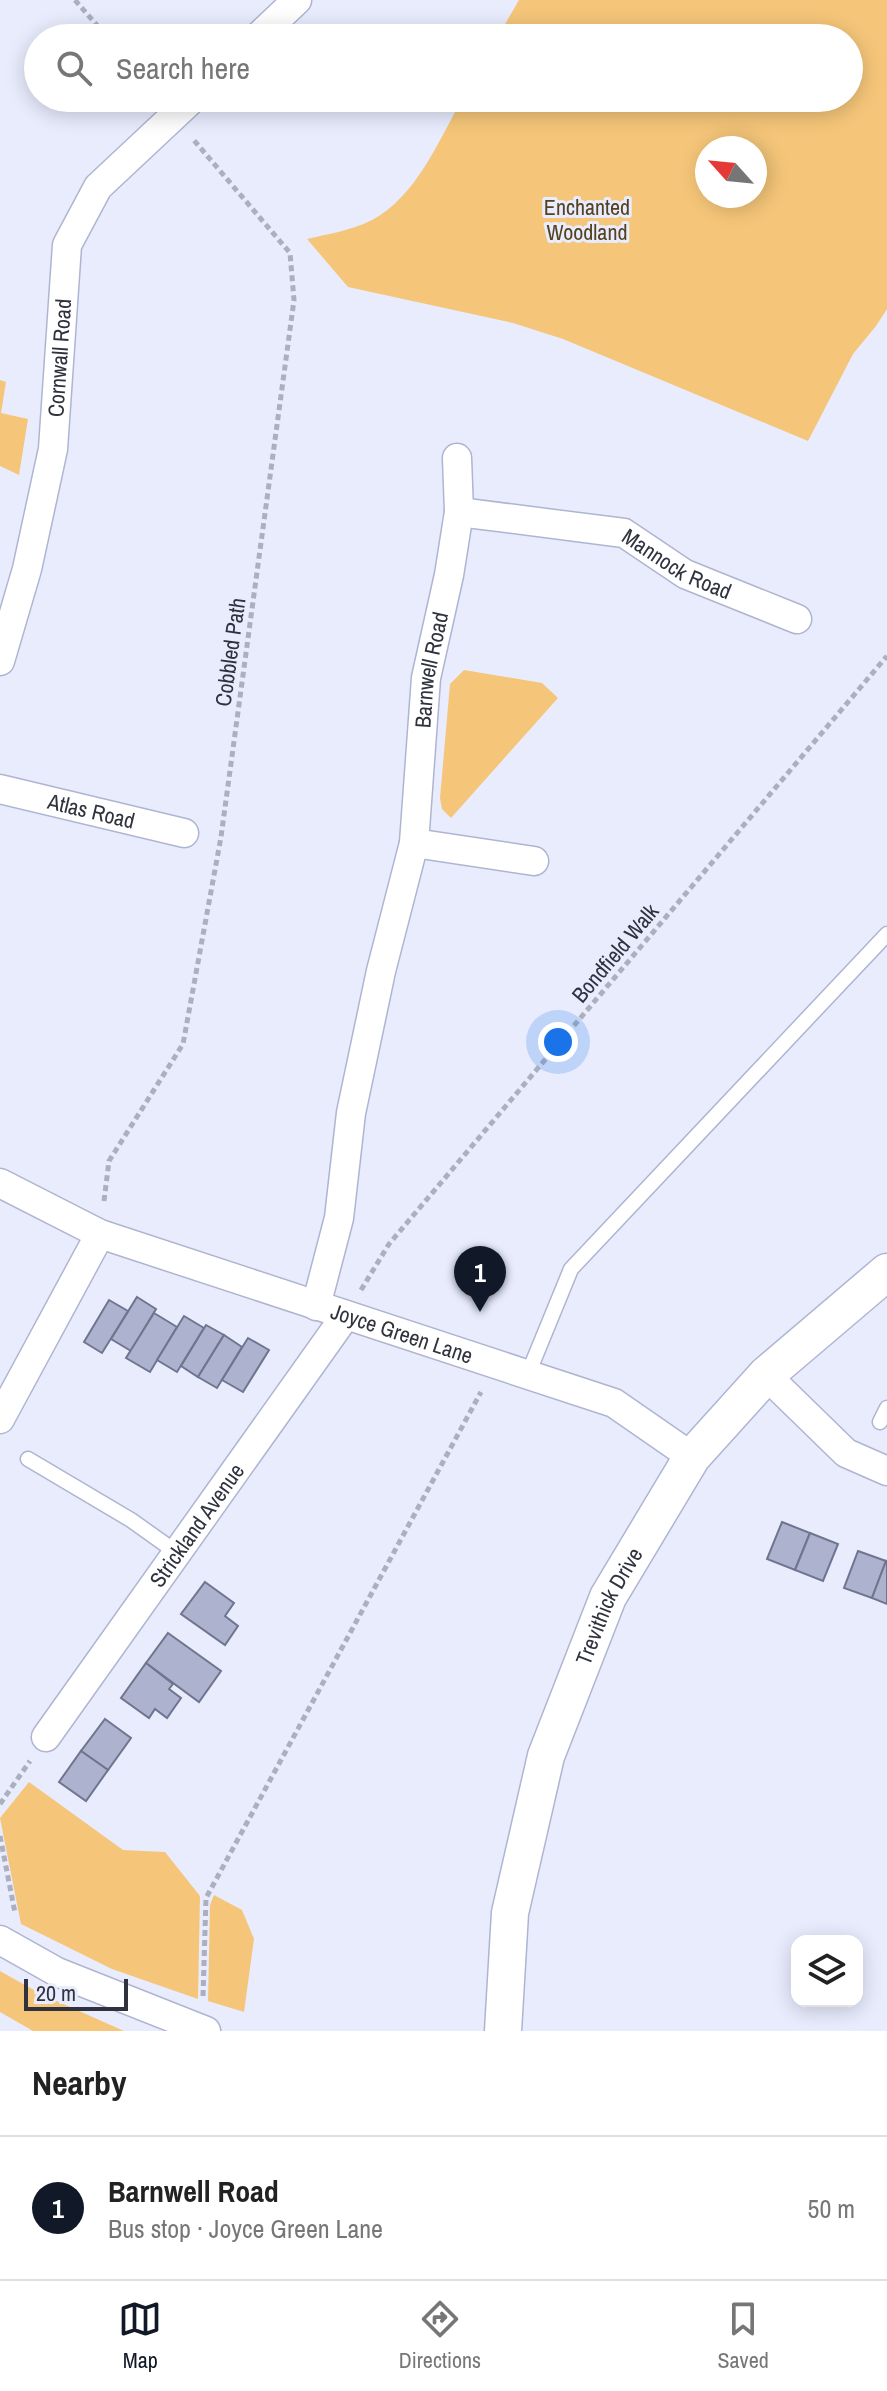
<!DOCTYPE html>
<html lang="en">
<head>
<meta charset="utf-8">
<style>
	body { margin:0; font-family:"Archivo Narrow",sans-serif; background:#f6f6f6; color:#222 }
	.controls { position:absolute; right:24px; bottom:24px; display:grid; overflow:hidden; border-radius:16px; box-shadow:0 4px 20px #0003 }
	.controls button { width:72px; height:72px; display:grid; place-items:center; padding:0; border:0; border-bottom:2px solid #e0e0e0; background:#fff; color:#222; font:40px sans-serif }
	.compass { position:absolute; left:695px; top:136px; width:72px; height:72px; border-radius:50%; background:#fff; box-shadow:0 4px 20px #0003; rotate:297deg }
	.scale { position:absolute; left:24px; bottom:20px; width:104px; box-sizing:border-box; padding-left:8px; border:4px solid #30333e; border-top:0; font-size:22px; line-height:28px; white-space:nowrap; color:#30333e; -webkit-text-stroke:6px #e8ecfd; paint-order:stroke }
	.you { position:absolute; left:558px; top:1042px; width:28px; height:28px; margin:-20px; border:6px solid #fff; border-radius:50%; background:#1a73e8; box-shadow:0 0 0 12px #1a73e833 }
	.badge { display:grid; place-items:center; width:52px; height:52px; border-radius:50%; background:#111827; color:#fff; font-size:26px; font-weight:700 }
	.pin { position:absolute; translate:-50% -66px; filter:drop-shadow(0 2px 4px #0008) }
	.pin::after { content:''; position:absolute; top:42px; width:28px; height:24px; background:inherit; clip-path:polygon(0 0,100% 0,50% 100%) }
	.list { margin:0; padding:0; list-style:none }
	h2 { display:flex; justify-content:space-between; align-items:center; height:104px; margin:0; padding:0 32px; font-size:34px }
	h2 small { font-size:26px; font-weight:400; color:#767676 }
	.list li { display:grid; grid-template-columns:52px 1fr auto; gap:24px; align-items:center; box-sizing:border-box; height:144px; padding:0 32px; border-top:2px solid #e0e0e0 }
	.list b { display:block; font-size:30px; white-space:nowrap }
	.list p { margin:0; font-size:26px; white-space:nowrap; color:#767676 }
	.list em { font-size:26px; font-style:normal; color:#767676 }
	.icon { flex:none; width:44px; height:44px; fill:none; stroke:currentColor; stroke-width:2; stroke-linecap:round; stroke-linejoin:round }
	.map { position:relative; flex:none; width:887px; height:2031px; overflow:hidden }
	.search { position:absolute; background:#fff; box-shadow:0 4px 20px #0003; left:24px; right:24px; top:24px; height:88px; display:flex; align-items:center; gap:20px; box-sizing:border-box; padding:0 28px; border-radius:44px; color:#767676; font-size:30px }
	.sheet { height:248px; background:#fff }
	nav { display:flex; justify-content:space-around; align-items:center; box-sizing:border-box; height:112px; border-top:2px solid #e0e0e0; background:#fff; font-size:22px; color:#767676 }
	nav a { display:grid; justify-items:center; gap:4px }
	nav .on { color:#111827 }
	.map>svg:first-child { display:block }
	.green { fill:#f5c679; fill-rule:evenodd }
	.building { fill:#adb3cf; stroke:#70758f; stroke-width:2 }
	.lines { fill:none; stroke-linecap:round; stroke-linejoin:round }
	.service-casing { stroke:#afb5d1; stroke-width:17 }
	.minor-casing { stroke:#afb5d1; stroke-width:31 }
	.tertiary-casing { stroke:#afb5d1; stroke-width:39 }
	.path { stroke:#acafbe; stroke-width:5; stroke-dasharray:6 4; stroke-linecap:butt }
	.service { stroke:#fff; stroke-width:14 }
	.minor { stroke:#fff; stroke-width:28 }
	.tertiary { stroke:#fff; stroke-width:36 }
	.labels { text-anchor:middle; dominant-baseline:central; stroke-width:6; stroke-linejoin:round; paint-order:stroke }
	.park-label { font-size:22px; fill:#55411f; stroke:#e8ecfd }
	.street-label { font-size:22px; fill:#30333e; stroke:#e8ecfd }
</style>
</head>
<body>
<div class="map">
<svg width="887" height="2031" viewBox="0 0 887 2031">
	<rect width="100%" height="100%" fill="#e8ecfd"/>
	<g class="green">
		<path d="M 519,0 L 887,0 L 887,309 L 876,326 L 853,354 L 808,441 L 563,339 L 513,323 L 348,287 L 307,239 C 328,234 353,230 372,220 C 417,196 438,141 463,98 L 849,98 L 849,38 L 497,38 ZM 707,148 L 755,148 L 755,196 L 707,196 Z"/>
		<polygon points="0,380 6,382 1,413 28,419 19,475 0,466"/>
		<polygon points="464,670 542,683 558,698 451,818 442,809 440,798 450,684"/>
		<polygon points="29,1782 123,1850 165,1852 200,1896 198,1999 112,1969 21,1924 0,1818"/>
		<polygon points="214,1895 242,1910 254,1939 244,2012 208,2001 210,1905"/>
		<polygon points="0,1971 41,1994 124,2031 33,2031 0,2012"/>
	</g>
	<g class="building">
		<polygon points="137,1297 156,1309 131,1351 111,1339"/>
		<polygon points="109,1300 128,1311 102,1353 84,1342"/>
		<polygon points="154,1313 177,1327 150,1372 126,1358"/>
		<polygon points="184,1316 204,1328 177,1372 157,1360"/>
		<polygon points="206,1325 224,1335 198,1377 181,1366"/>
		<polygon points="224,1335 242,1347 217,1388 198,1377"/>
		<polygon points="248,1338 269,1350 243,1392 222,1380"/>
		<polygon points="782,1522 810,1533 795,1570 767,1559"/>
		<polygon points="810,1533 838,1544 823,1581 795,1570"/>
		<polygon points="858,1551 886,1561 872,1598 844,1588"/>
		<polygon points="886,1561 887,1562 887,1604 872,1598"/>
		<polygon points="205,1582 234,1603 225,1616 238,1626 225,1645 181,1614"/>
		<polygon points="168,1633 221,1671 199,1702 146,1663"/>
		<polygon points="146,1663 173,1684 169,1689 181,1698 167,1718 155,1709 149,1718 121,1698"/>
		<polygon points="105,1719 131,1738 108,1770 81,1751"/>
		<polygon points="81,1751 108,1770 86,1801 59,1782"/>
	</g>
	<g class="lines">
		<defs>
			<g id="service">
				<polyline points="528,1374 571,1269 887,934"/>
				<polyline points="880,1422 887,1408"/>
				<polyline points="28,1459 131,1520 176,1552"/>
			</g>
			<g id="minor">
				<polyline points="257,38 297,0"/>
				<path id="s1" d="M 459,512 L 624,533 L 685,574 L 797,619"/>
				<path id="s2" d="M 0,661 L 27,569 L 53,449 L 67,245 L 98,187 L 193,98"/>
				<path id="s3" d="M 0,789 L 184,833"/>
				<polyline points="414,843 534,861"/>
				<path id="s4" d="M 0,1183 L 100,1234 L 614,1403 L 692,1457"/>
				<path id="s5" d="M 316,1306 L 339,1218 L 351,1113 L 381,971 L 414,843 L 426,678 L 449,575 L 459,512 L 457,458"/>
				<polyline points="766,1375 846,1453 887,1471"/>
				<polyline points="0,1419 100,1234"/>
				<path id="s6" d="M 46,1737 L 346,1315"/>
				<polyline points="0,1940 57,1972 206,2031"/>
			</g>
			<g id="tertiary">
				<path id="s7" d="M 503,2031 L 510,1913 L 546,1756 L 608,1597 L 692,1457 L 766,1375 L 887,1272"/>
			</g>
		</defs>
		<use href="#service" class="service-casing"/>
		<use href="#minor" class="minor-casing"/>
		<use href="#tertiary" class="tertiary-casing"/>
		<g class="path">
			<polyline points="75,0 108,38"/>
			<polyline points="104,1201 109,1161 183,1044 221,837 294,300 290,253 192,138"/>
			<polyline points="361,1290 389,1244 887,656"/>
			<polyline points="0,1804 30,1761"/>
			<polyline points="0,1836 15,1913"/>
			<polyline points="203,1996 206,1898 481,1392"/>
		</g>
		<use href="#service" class="service"/>
		<use href="#minor" class="minor"/>
		<use href="#tertiary" class="tertiary"/>
	</g>
	<g class="labels">
		<g class="park-label">
			<text x="587" y="207">Enchanted<tspan x="587" dy="25">Woodland</tspan></text>
		</g>
		<g class="street-label">
			<text stroke="none"><textPath href="#s2" startOffset="310">Cornwall Road</textPath></text>
			<text stroke="none"><textPath href="#s1" startOffset="228">Mannock Road</textPath></text>
			<text transform="translate(230 652) rotate(-82)">Cobbled Path</text>
			<text stroke="none"><textPath href="#s5" startOffset="648">Barnwell Road</textPath></text>
			<text stroke="none"><textPath href="#s3" startOffset="94">Atlas Road</textPath></text>
			<text transform="translate(615 953) rotate(-50)">Bondfield Walk</text>
			<text stroke="none"><textPath href="#s4" startOffset="430">Joyce Green Lane</textPath></text>
			<text stroke="none"><textPath href="#s6" startOffset="260">Strickland Avenue</textPath></text>
			<text stroke="none"><textPath href="#s7" startOffset="442">Trevithick Drive</textPath></text>
		</g>
	</g>
</svg>
<div class="controls">
<button><svg class="icon" aria-label="layers" viewBox="0 0 24 24"><path d="M12 4l9 5-9 5-9-5zM3 14l9 5 9-5"/></svg></button>
</div>
<svg class="compass" viewBox="-18 -18 36 36"><path d="M0-13l5 13h-10z" fill="#e53935"/><path d="M0 13l5-13h-10z" fill="#767676"/></svg>
<div class="scale">20 m</div>
<div class="you"></div>
<div class="pin badge" style="left:480px;top:1312px">1</div>
<div class="search"><svg class="icon" aria-label="search" viewBox="0 0 24 24"><circle cx="10" cy="10" r="6"/><path d="M15 15l6 6"/></svg>Search here</div>
</div>
<section class="sheet">
<h2>Nearby<small></small></h2>
<ul class="list">
<li><span class="badge">1</span><div><b>Barnwell Road</b><p>Bus stop · Joyce Green Lane</p></div><em>50 m</em></li>
</ul>
</section>
<nav>
<a class="on"><svg class="icon" aria-label="map" viewBox="0 0 24 24"><path d="M3 6l6-2 6 2 6-2v14l-6 2-6-2-6 2zM9 4v14M15 6v14"/></svg>Map</a>
<a><svg class="icon" aria-label="directions" viewBox="0 0 24 24"><path d="M12 3l9 9-9 9-9-9zM9 14v-3h6M13 9l2 2-2 2"/></svg>Directions</a>
<a><svg class="icon" aria-label="saved" viewBox="0 0 24 24"><path d="M7 4h10v16l-5-4-5 4z"/></svg>Saved</a>
</nav>
</body>
</html>
